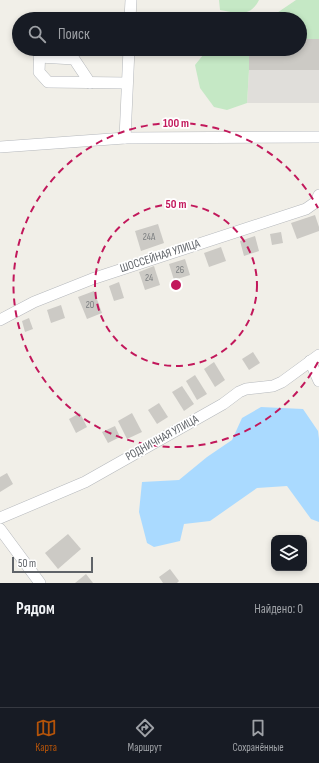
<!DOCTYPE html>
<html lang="ru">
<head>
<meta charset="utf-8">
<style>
	body { margin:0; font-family:"Sofia Sans Condensed",sans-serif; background:#242831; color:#f1f3f6 }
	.controls { position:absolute; right:12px; bottom:12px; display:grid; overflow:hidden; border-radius:8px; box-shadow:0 2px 6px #0003 }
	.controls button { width:36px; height:36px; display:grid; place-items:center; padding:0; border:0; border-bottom:1px solid #363941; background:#171b24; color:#f1f3f6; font:20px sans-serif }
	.scale { position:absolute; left:12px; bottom:10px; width:81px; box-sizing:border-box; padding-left:4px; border:2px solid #5f6368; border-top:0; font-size:11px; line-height:14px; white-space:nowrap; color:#5f6368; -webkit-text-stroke:3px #fff; paint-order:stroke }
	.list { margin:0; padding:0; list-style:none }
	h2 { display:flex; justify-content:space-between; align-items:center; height:52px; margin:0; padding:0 16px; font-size:17px }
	h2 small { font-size:13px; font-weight:400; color:#9ea1a6 }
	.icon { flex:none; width:22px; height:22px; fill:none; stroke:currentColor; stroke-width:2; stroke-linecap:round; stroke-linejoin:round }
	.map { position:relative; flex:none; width:319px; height:583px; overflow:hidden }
	.search { position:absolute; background:#171b24; box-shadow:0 2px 6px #0003; left:12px; right:12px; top:12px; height:44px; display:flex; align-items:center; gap:10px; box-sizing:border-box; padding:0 14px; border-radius:22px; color:#9ea1a6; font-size:15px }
	.sheet { height:124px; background:#171b24 }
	nav { display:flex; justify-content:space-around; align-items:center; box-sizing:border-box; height:56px; border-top:1px solid #363941; background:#171b24; font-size:11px; color:#9ea1a6 }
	nav a { display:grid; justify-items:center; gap:2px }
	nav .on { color:#b45309 }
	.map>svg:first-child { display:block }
	.industrial { fill:#e0deda }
	.green { fill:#c5e8c5 }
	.water { fill:#aadaff }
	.building { fill:#cccac5 }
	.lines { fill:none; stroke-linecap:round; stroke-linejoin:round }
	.minor-casing { stroke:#b5b8bc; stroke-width:12 }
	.minor { stroke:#fff; stroke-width:11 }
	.ring { fill:none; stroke:#c2185b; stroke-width:2; stroke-dasharray:7 5 }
	.labels { text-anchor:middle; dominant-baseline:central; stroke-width:3.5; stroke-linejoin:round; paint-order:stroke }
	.number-label { font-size:10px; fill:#7a7d7f }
	.street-label { font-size:12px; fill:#5f6368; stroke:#fff }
	.centre { fill:#c2185b; stroke:#fff; stroke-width:2 }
	.ring-label { font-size:12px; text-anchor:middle; font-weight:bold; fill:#c2185b; stroke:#fff; stroke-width:3.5; stroke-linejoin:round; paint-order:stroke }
</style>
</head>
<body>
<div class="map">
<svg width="319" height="583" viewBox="0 0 319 583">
	<rect width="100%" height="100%" fill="#f1efe8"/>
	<polygon class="industrial" points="319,39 319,103 247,103 249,70 249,49 300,49"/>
	<g class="green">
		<path d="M 219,0 L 259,0 C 250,18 237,13 220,10 Z"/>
		<polygon points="296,0 319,0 319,39 300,39 300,19 268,19"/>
		<polygon points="208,49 249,49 249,70 247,103 227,110 214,107 200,88 195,65"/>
	</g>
	<polygon class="water" points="261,407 303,409 318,431 319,439 319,522 311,519 287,486 257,488 210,521 184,524 180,541 154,547 147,543 139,512 142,482 179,480 207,457 232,440 242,418"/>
	<g class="building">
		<polygon points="300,39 319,39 319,70 249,70 249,49 300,49"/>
		<polygon points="315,215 319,227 319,231 297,239 291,223"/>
		<polygon points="158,224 164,243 141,251 135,231"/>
		<polygon points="281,232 283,243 272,245 270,234"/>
		<polygon points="255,236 259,251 244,256 240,241"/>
		<polygon points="221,247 226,261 209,267 204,253"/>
		<polygon points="185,259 190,275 174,280 169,264"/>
		<polygon points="154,266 160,285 145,290 139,272"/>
		<polygon points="119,282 124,298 114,301 109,286"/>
		<polygon points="94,291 102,313 87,319 78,297"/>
		<polygon points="61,305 65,318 51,323 47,310"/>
		<polygon points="29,318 33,329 25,332 22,321"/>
		<polygon points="253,352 260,363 249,370 242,359"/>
		<polygon points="214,362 225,380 215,387 204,369"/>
		<polygon points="195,375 207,394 197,400 186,381"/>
		<polygon points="182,386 194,404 184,411 172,392"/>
		<polygon points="159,403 168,417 157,424 148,410"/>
		<polygon points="80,413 87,427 76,433 69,419"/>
		<polygon points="132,413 142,432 127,439 118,421"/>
		<polygon points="115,426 120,437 108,443 102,432"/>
		<polygon points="7,473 13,484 0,492 0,477"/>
		<polygon points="68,534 81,549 58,569 45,553"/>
		<polygon points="170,569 179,581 177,583 163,583 159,577"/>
		<polygon points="86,574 93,583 75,583"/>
	</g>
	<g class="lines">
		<defs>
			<g id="minor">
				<polyline points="130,19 131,0"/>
				<polyline points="40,49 39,72 48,82 127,83"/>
				<polyline points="39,57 74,59 90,83"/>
				<polyline points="125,138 129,49"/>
				<polyline points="0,147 125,138 319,137"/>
				<polyline points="0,320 34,302 92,279 306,209 316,202 319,195"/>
				<polyline points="310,361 319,381"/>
				<polyline points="0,518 85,482 223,404 239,392 246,389 273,386 282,382 319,355"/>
				<polyline points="0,529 40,583"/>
			</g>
		</defs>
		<use href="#minor" class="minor-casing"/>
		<use href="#minor" class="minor"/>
	</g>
	<g class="ring">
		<circle cx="176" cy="285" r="81"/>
		<path d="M318 362A162 162 0 1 1 318 208"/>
	</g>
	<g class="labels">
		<g class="number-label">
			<text x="149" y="237">24А</text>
			<text x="180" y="270">26</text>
			<text x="149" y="278">24</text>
			<text x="90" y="305">20</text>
		</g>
		<g class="street-label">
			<text transform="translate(160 256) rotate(-18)">ШОССЕЙНАЯ УЛИЦА</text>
			<text transform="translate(162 438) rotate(-29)">РОДНИЧНАЯ УЛИЦА</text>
		</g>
	</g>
	<circle cx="176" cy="285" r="6" class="centre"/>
	<g class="ring-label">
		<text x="176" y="127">100 m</text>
		<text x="176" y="208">50 m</text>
	</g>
</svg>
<div class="controls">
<button><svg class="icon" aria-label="layers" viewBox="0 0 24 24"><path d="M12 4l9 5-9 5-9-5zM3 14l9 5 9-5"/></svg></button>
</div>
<div class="scale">50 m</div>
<div class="search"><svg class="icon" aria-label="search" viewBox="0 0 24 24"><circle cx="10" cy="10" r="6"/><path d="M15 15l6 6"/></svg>Поиск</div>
</div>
<section class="sheet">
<h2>Рядом<small>Найдено: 0</small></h2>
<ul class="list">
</ul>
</section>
<nav>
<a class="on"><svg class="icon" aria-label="map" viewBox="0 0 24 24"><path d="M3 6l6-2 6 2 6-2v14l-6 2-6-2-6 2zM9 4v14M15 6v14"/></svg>Карта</a>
<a><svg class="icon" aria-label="directions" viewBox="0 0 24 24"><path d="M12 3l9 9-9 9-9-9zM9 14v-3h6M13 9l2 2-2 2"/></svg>Маршрут</a>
<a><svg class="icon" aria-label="saved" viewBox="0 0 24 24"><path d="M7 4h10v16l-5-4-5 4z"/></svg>Сохранённые</a>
</nav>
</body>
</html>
